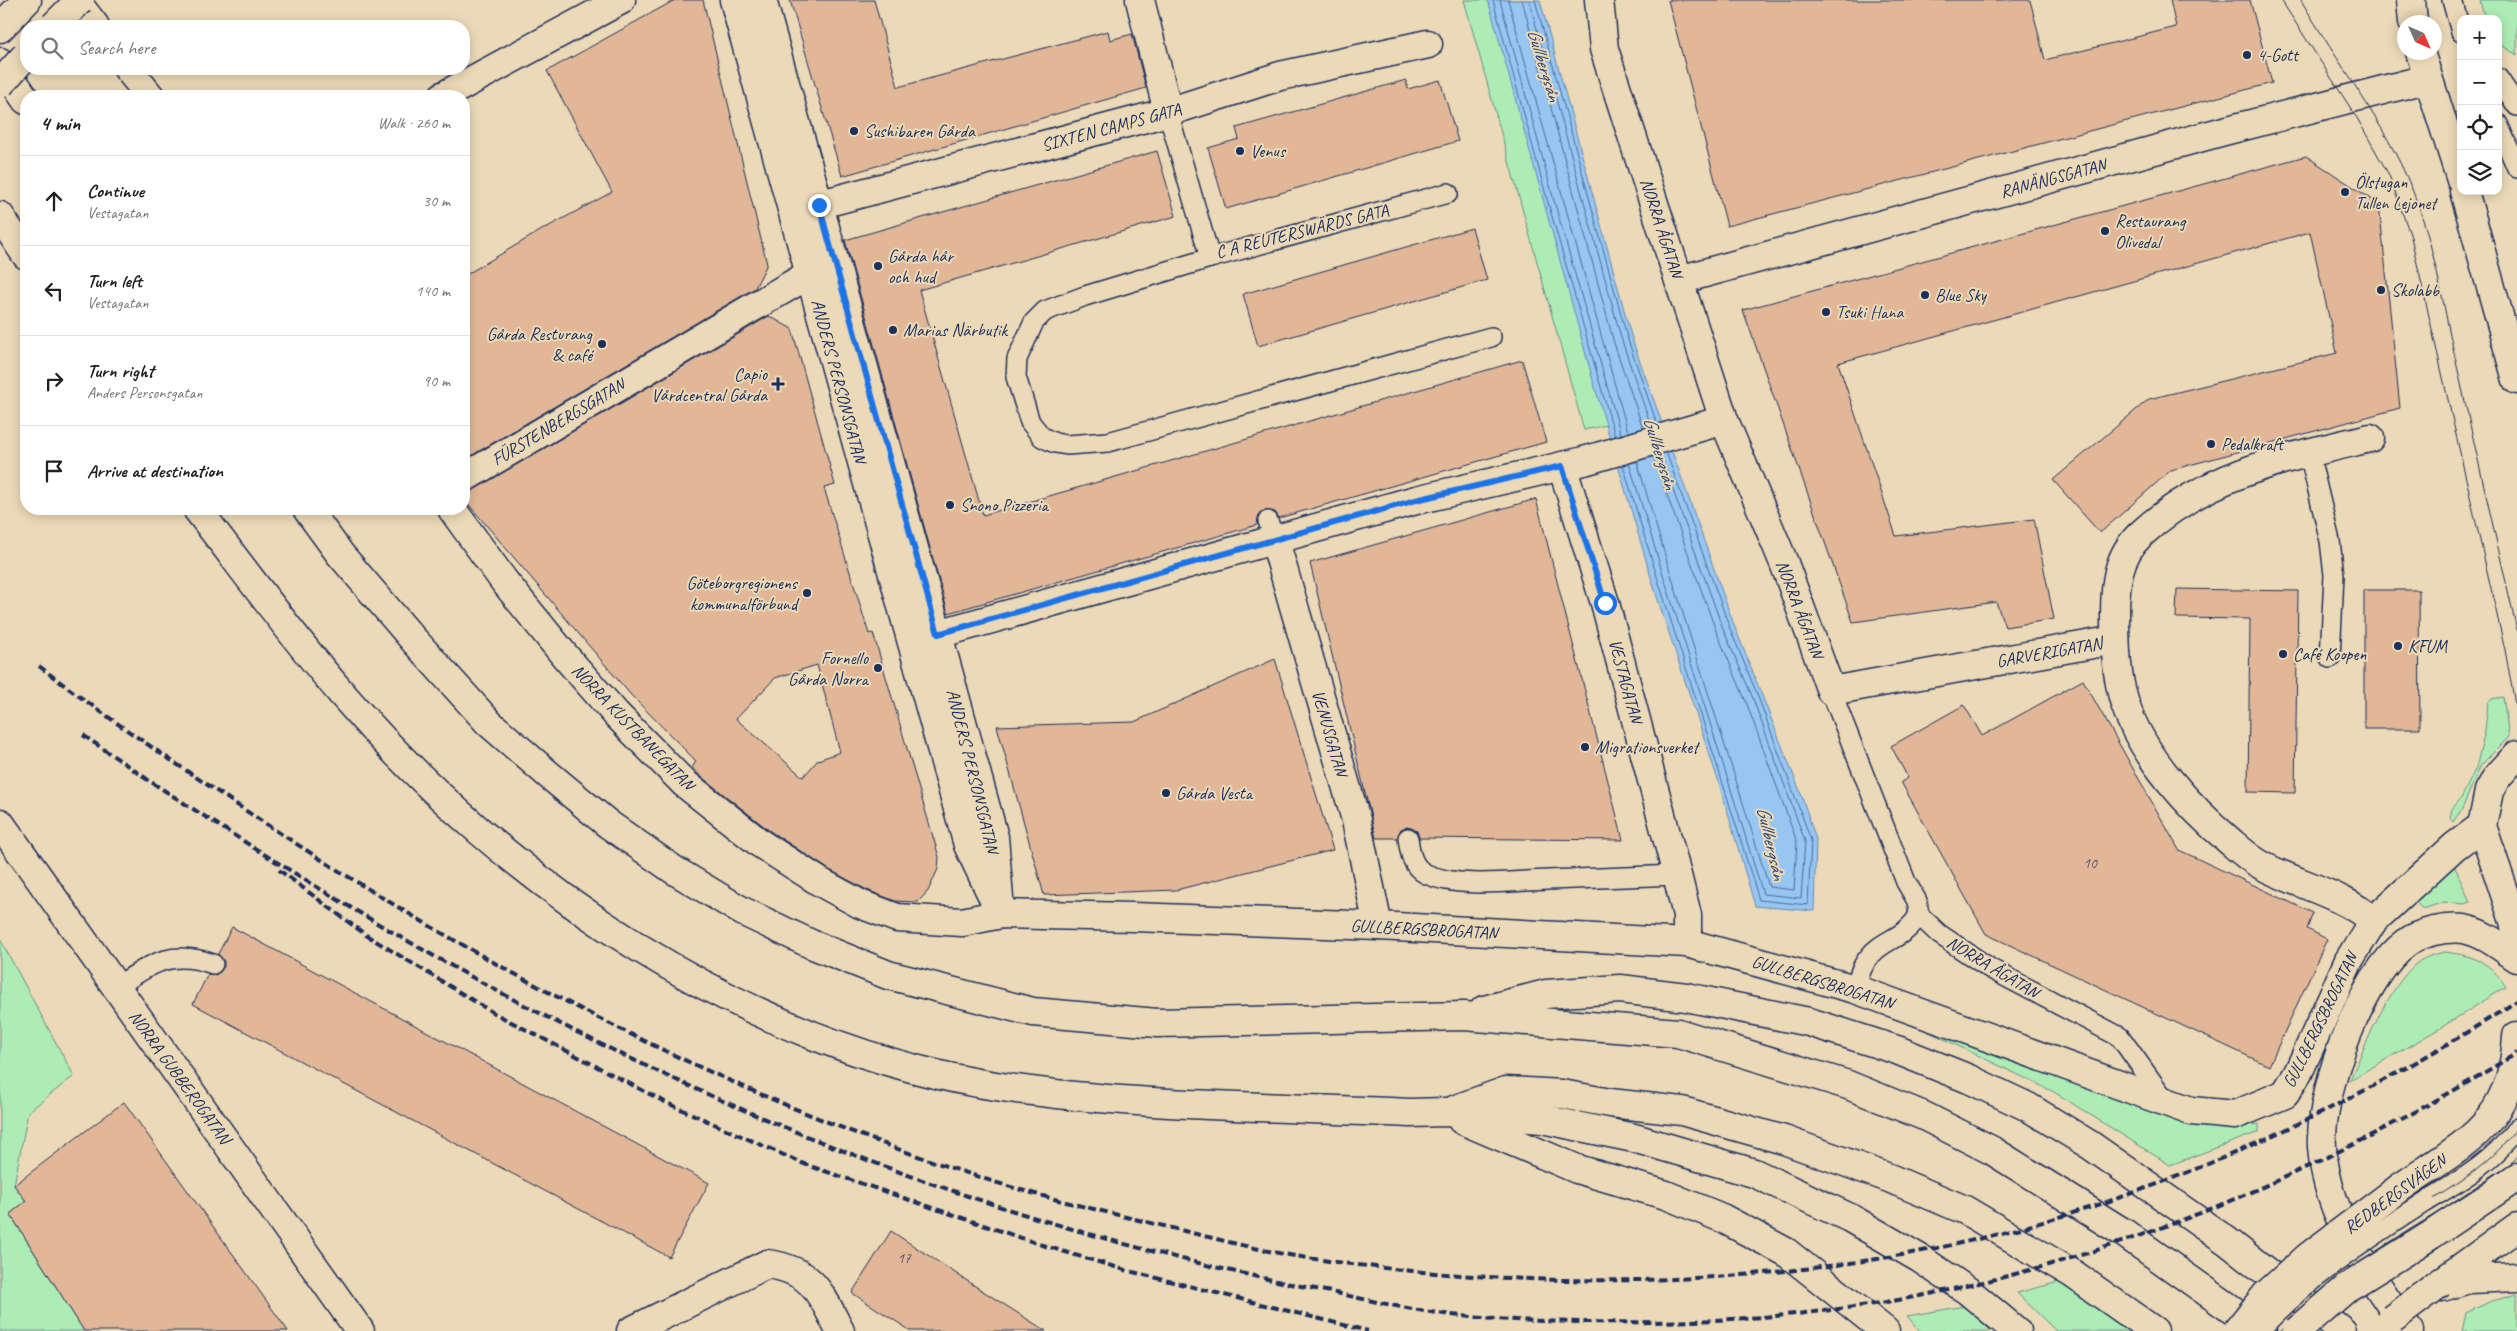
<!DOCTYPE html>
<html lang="en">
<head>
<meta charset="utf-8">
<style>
	body { margin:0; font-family:Caveat,sans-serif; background:#f6f6f6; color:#202124 }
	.controls { position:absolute; right:15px; top:15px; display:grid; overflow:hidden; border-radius:10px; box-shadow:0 2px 12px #0003 }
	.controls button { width:45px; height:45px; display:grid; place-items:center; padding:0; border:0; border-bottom:1px solid #e0e0e0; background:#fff; color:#202124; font:25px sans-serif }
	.compass { position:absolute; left:2397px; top:15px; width:45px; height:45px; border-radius:50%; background:#fff; box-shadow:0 2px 12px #0003; rotate:135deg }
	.stop { position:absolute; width:15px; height:15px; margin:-11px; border:4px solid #1a73e8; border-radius:50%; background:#fff }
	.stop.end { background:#1a73e8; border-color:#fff; box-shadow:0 1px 5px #0008 }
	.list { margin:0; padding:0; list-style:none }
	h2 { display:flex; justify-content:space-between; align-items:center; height:65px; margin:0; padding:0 20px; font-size:21px }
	h2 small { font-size:16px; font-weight:400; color:#757577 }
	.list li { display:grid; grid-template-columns:32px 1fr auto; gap:15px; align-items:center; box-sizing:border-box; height:90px; padding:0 20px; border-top:1px solid #e0e0e0 }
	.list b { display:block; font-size:19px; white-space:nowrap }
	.list p { margin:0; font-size:16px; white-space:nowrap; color:#757577 }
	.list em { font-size:16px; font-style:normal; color:#757577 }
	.icon { flex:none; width:28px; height:28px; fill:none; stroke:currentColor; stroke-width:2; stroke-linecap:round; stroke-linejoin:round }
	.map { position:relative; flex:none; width:2517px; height:1331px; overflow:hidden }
	.search { position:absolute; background:#fff; box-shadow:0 2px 12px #0003; left:20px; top:20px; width:450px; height:55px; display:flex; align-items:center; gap:12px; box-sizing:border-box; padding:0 18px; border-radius:20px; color:#757577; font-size:19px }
	.panel { position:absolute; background:#fff; box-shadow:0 2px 12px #0003; left:20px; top:90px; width:450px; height:425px; border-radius:20px }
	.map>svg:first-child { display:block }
	.green { fill:#adedb5; stroke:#648e8a }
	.water { fill:#96c6f1; stroke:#658ab6 }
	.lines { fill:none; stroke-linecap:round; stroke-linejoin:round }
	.shore { stroke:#4c6b99; stroke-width:1 }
	.building { fill:#e2b798; stroke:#1b2f5e; fill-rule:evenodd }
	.service-casing { stroke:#1b2f5e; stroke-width:22 }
	.minor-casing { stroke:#1b2f5e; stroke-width:31 }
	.tertiary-casing { stroke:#1b2f5e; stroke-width:31 }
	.secondary-casing { stroke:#1b2f5e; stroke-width:31 }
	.motorway-casing { stroke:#1b2f5e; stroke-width:31 }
	.service { stroke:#ecd9b7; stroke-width:19 }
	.minor { stroke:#ecd9b7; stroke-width:28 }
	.tertiary { stroke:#ecd9b7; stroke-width:28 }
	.secondary { stroke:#ecd9b7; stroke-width:28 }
	.motorway { stroke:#ecd9b7; stroke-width:28 }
	.tram { stroke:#1b2f5e; stroke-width:1 }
	.rail { stroke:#1b2f5e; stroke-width:4; stroke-dasharray:8 4; stroke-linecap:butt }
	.service-bridge-casing { stroke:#1b2f5e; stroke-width:22; stroke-linecap:butt }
	.minor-bridge-casing { stroke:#1b2f5e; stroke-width:31; stroke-linecap:butt }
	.tertiary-bridge-casing { stroke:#1b2f5e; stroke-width:31; stroke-linecap:butt }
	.motorway-bridge-casing { stroke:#1b2f5e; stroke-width:31; stroke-linecap:butt }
	.service-bridge { stroke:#ecd9b7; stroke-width:19 }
	.minor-bridge { stroke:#ecd9b7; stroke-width:28 }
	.tertiary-bridge { stroke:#ecd9b7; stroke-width:28 }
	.motorway-bridge { stroke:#ecd9b7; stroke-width:28 }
	.route { stroke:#1a73e8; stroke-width:6 }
	.poi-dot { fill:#1b2f5e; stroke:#ecd9b7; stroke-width:2 }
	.labels { text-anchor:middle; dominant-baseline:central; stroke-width:4; stroke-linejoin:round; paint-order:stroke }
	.number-label { font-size:15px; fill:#4d516c }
	.poi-label { font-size:18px; fill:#1b2f5e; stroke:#ecd9b7; text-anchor:start }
	.street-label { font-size:18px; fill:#1b2f5e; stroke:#ecd9b7 }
	.water-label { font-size:19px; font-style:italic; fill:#2d4674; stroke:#ecd9b7 }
</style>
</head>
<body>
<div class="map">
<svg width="2517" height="1331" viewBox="0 0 2517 1331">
	<rect width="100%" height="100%" fill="#ecd9b7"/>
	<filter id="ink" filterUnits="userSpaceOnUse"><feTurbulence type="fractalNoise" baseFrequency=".02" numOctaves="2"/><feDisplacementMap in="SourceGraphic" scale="10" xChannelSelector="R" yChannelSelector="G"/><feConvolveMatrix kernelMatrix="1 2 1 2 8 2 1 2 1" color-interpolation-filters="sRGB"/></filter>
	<g filter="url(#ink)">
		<g class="green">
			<polygon points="1464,0 1528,0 1606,425 1584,430"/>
			<polygon points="2480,0 2517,0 2517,55 2498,43 2498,19 2485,19"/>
			<polygon points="2503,697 2509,737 2481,765 2462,809 2453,822 2450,818 2452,809 2462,797 2476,768 2485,731 2488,703 2492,699"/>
			<polygon points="2454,865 2470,902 2464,904 2444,902 2423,909 2414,901"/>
			<polygon points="0,939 74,1076 28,1112 14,1185 26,1201 10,1214 84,1331 0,1331"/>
			<path d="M 2445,952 C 2475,956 2489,961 2506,987 L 2437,1030 L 2350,1080 C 2365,1046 2388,987 2417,963 C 2424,957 2436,954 2445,952 Z"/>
			<polygon points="1923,1029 2239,1126 2259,1124 2259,1132 2170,1165 2054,1092"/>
			<polygon points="2059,1282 2130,1331 2056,1331 2017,1293"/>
			<polygon points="2517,1294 2517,1331 2462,1331 2466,1313 2489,1302"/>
			<polygon points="1965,1306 1991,1331 1920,1331 1907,1316"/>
		</g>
		<polygon class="water" points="1488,0 1540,0 1632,339 1734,625 1801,794 1816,839 1814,911 1755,906 1719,783 1655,591 1594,384"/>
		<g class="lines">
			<g class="shore">
				<polyline points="1493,0 1547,199 1615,436"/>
				<polyline points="1500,0 1553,197 1621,435"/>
				<polyline points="1508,0 1628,432"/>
				<polyline points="1522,0 1614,343 1643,428"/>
				<polyline points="1529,0 1622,341 1651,426"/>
				<polyline points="1535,0 1628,340 1657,424"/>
				<path d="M 1637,461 C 1678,604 1726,745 1769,887 L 1794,890 L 1797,842 L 1745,699 L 1716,631 L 1653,456"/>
				<path d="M 1629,463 C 1672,608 1720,750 1763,894 L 1801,898 L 1805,841 L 1752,696 L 1723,629 L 1660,454"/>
				<path d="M 1623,465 C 1666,611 1715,754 1759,900 L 1808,905 L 1811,840 L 1757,694 L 1729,626 L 1666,452"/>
			</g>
		</g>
		<g class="building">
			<polygon points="675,0 703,0 767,264 755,288 464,460 464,276 540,231 612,192 547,71"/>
			<polygon points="790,0 874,0 898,87 1108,31 1110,40 1132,34 1146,88 842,176"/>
			<polygon points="1668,0 2030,0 2045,60 2176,27 2170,0 2250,0 2272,83 1727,226"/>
			<polygon points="1406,80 1408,89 1440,80 1458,141 1226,209 1208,148 1239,139 1236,128"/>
			<polygon points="1157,151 1176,216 919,290 983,515 1522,360 1546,442 1279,518 1275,512 1265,510 1259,514 1257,525 948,613 845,240"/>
			<polygon points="2306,156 2379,204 2400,408 2171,470 2100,533 2053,480 2149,399 2337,353 2310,232 1838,363 1896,536 2034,519 2054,619 2005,627 1996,602 1853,622 1743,310"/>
			<polygon points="1472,228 1487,280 1258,346 1243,294"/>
			<path d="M 769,316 L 792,329 L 835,485 L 824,488 L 869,634 L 873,633 L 939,857 L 938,869 L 928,891 L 918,902 L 895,901 L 867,890 L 828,869 L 770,831 L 703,778 L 692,768 L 696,761 L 630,694 L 464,499 L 464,494 L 472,491 ZM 817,665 L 840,752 L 818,760 L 803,777 L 736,719 L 775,678 Z"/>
			<polygon points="1536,499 1623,840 1419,838 1417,831 1407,827 1401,829 1397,838 1376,838 1310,563"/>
			<polygon points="2177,589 2298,591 2295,793 2248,792 2250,619 2176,618"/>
			<polygon points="2364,590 2419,590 2420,729 2364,729"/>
			<polygon points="1275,659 1333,850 1176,890 1044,895 997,726 1134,722"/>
			<polygon points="2083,680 2179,850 2313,913 2307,929 2327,939 2269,1066 1986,934 1901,782 1908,778 1891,746 1964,705 1982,736"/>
			<polygon points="232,927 709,1183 669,1257 193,1004 208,974 216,975 224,967 224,961 218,954"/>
			<polygon points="124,1102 288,1331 84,1331 10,1214 26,1201 14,1185"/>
			<polygon points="891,1231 975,1286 1046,1331 911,1331 852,1293"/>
		</g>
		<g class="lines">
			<defs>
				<g id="service">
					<polyline points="2452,0 2461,32"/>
					<polyline points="2498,78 2517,106"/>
					<polyline points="1168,112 1210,258 1448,193"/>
					<polyline points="2498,124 2517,168"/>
					<polyline points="1210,258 1085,296 1045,311 1034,322 1017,359 1016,377 1030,422 1042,437 1055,443 1067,445 1108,442 1491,337"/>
					<polyline points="2309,453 2330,541 2334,575 2330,658"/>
					<polyline points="1268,521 1275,541"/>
					<polyline points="1831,691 1906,882 1917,901 1919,915 1939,934 1991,969 2120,1037 2165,1100"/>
					<path d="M 1408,838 C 1410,853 1412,867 1426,874 C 1460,889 1511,881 1548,880 C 1591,878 1634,877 1677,875"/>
					<path d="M 116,987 C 152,964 169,949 213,964"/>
					<path d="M 1855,989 C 1858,979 1861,966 1869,957 C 1884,938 1905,939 1919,915"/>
					<path d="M 2425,1202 C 2458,1182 2495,1161 2517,1128"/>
				</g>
				<g id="minor">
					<polyline points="75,0 95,26"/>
					<polyline points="734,0 968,845 1001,914"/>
					<polyline points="762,0 994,837 999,898"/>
					<polyline points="1140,0 1168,112"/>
					<polyline points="1599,0 1604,49 1724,420 1784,563 1831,691 2115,640"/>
					<polyline points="0,28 27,0"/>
					<polyline points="128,69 150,96"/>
					<polyline points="443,96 621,0"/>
					<polyline points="802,209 1168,112 1280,76 1428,44"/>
					<polyline points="1679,280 2224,131 2426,79"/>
					<path d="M 2370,438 C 2286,458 2207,473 2141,534 C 2117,556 2115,585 2115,615 C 2115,645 2116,675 2125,704 C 2142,756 2190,808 2232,843 C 2241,851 2252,860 2263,866 C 2299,885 2343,894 2373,921"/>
					<polyline points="1562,466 1605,603 1677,875 1687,915 1687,943"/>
					<polyline points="464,478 750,309 810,274 825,269"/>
					<polyline points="452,509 504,581 565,656 616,714 684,783 761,844 820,882 860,904 897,918 962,922 1001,914 1133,917 1378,926 1687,943 1855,989 2191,1111 2235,1115 2285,1094 2298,1073 2349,960 2373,921 2455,846 2482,826"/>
					<polyline points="1275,541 1356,820 1378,926"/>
					<polyline points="920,639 1416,500 1584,461 1724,420"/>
					<polyline points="0,823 360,1331"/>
					<path d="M 631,1331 L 767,1264 C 813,1270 821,1294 840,1331"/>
				</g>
				<g id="tertiary">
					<polyline points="2517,755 2497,777 2489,791 2482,826 2514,921 2517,936"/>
					<path d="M 2401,1187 C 2466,1142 2512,1125 2517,1036"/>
					<polyline points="2431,1235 2517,1177"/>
				</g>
				<g id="secondary">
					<polyline points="2411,0 2413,22"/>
					<polyline points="2420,52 2461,180"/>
					<polyline points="2464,191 2517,380"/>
				</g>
				<g id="motorway">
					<polyline points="0,62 26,100"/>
					<polyline points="0,216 26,255"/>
					<path d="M 197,509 C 245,571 291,635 343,695 C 506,885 751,1049 1002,1087 C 1136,1107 1274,1106 1410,1113 L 1445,1112 L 1542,1119 L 1634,1138 L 1754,1173 L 1850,1218 L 1919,1258 L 1968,1291 L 2016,1331"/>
					<polyline points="307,509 340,554 412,638 489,723 549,775 608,824 674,870 742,911 811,944 888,975 1033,1012 1157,1023 1464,1016 1678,1033 1848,1085 1924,1116 1993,1151 2124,1233 2262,1331"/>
					<polyline points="1484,1010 1546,994 1620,989 1686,997 1809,1022 1897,1050 1969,1079 2028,1107 2090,1145 2227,1241 2342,1331"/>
					<polyline points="1456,1109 1506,1091 1562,1094 1610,1103 1682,1111 1784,1140 1889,1178 1965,1210 2073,1274 2154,1331"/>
					<polyline points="1462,1120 1577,1169 1666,1195 1722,1218 1786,1252 1885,1331"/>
					<polyline points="2440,1283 2517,1227"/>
					<polyline points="2442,1287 2469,1279 2517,1277"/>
					<path d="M 2409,1331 C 2373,1281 2334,1226 2324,1164 C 2323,1155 2321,1146 2322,1137 C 2323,1084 2362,975 2406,943 C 2420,932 2446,927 2464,929 C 2484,933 2501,947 2517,958"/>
				</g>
			</defs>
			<use href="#service" class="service-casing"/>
			<use href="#minor" class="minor-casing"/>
			<use href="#tertiary" class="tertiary-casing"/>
			<use href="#secondary" class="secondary-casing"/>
			<use href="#motorway" class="motorway-casing"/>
			<use href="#service" class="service"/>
			<use href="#minor" class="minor"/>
			<use href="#tertiary" class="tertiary"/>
			<use href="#secondary" class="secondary"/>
			<use href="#motorway" class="motorway"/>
			<g class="tram">
				<polyline points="2281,0 2357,118 2389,175 2411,237 2505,650 2517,715"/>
				<path d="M 2301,0 C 2337,63 2384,121 2412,189 C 2434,242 2442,301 2455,357 C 2475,448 2496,539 2517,630"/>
				<path d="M 2259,1331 C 2290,1297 2324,1268 2362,1242 C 2412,1209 2483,1178 2517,1128"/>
				<path d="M 2281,1331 C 2310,1303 2338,1278 2371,1255 C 2419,1221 2472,1196 2517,1158"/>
			</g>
			<g class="rail">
				<path d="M 39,666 C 100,713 163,755 227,798 C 461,956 712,1090 982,1178 C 1037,1196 1094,1209 1151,1223 C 1199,1234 1247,1248 1295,1256 C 1499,1288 1709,1290 1912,1253 C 2127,1213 2334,1119 2517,1001"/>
				<polyline points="83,735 147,779"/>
				<path d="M 142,776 C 267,857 393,937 526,1006 C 779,1139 1050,1238 1331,1292 C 1364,1299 1397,1307 1431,1312 C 1481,1320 1533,1321 1584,1322 C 1707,1324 1833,1316 1953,1289 C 2154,1245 2342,1160 2517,1053"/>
				<polyline points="279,870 366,935 492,1012 665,1102 804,1164 1042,1245 1125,1270 1368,1331"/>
			</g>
			<defs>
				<path id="service-bridge" d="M 2259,1331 C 2307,1278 2365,1241 2425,1202"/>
				<g id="minor-bridge">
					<polyline points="54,26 80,0"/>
					<polyline points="0,84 26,55"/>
				</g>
				<g id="tertiary-bridge">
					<polyline points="2237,1331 2266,1295 2308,1257 2401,1187"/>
					<polyline points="2297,1331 2348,1287 2431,1235"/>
				</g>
				<polyline id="motorway-bridge" points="2392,1319 2440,1283"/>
			</defs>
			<use href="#service-bridge" class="service-bridge-casing"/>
			<use href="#minor-bridge" class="minor-bridge-casing"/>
			<use href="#tertiary-bridge" class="tertiary-bridge-casing"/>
			<use href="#motorway-bridge" class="motorway-bridge-casing"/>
			<use href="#service-bridge" class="service-bridge"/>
			<use href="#minor-bridge" class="minor-bridge"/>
			<use href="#tertiary-bridge" class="tertiary-bridge"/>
			<use href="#motorway-bridge" class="motorway-bridge"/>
		</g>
	</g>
	<g class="lines" filter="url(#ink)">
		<polyline class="route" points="819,205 938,634 1416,500 1562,466 1605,603"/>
	</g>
	<g class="poi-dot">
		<circle cx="2247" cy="55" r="5"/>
		<circle cx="854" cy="131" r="5"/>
		<circle cx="1240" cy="151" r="5"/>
		<circle cx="2345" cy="192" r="5"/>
		<circle cx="2105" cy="231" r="5"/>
		<circle cx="878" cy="266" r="5"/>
		<circle cx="2381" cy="290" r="5"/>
		<circle cx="1925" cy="295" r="5"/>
		<circle cx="1826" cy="312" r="5"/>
		<circle cx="893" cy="330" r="5"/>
		<circle cx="602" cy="344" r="5"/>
		<path d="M775.5 376.5h5v5h5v5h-5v5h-5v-5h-5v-5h5z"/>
		<circle cx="2211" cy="444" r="5"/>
		<circle cx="950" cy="505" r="5"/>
		<circle cx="807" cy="593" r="5"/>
		<circle cx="2398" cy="646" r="5"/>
		<circle cx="2283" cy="654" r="5"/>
		<circle cx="878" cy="668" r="5"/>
		<circle cx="1585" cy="747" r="5"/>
		<circle cx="1166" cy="793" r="5"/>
	</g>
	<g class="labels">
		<g class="number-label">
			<text x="2090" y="863">10</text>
			<text x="904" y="1258">17</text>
		</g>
		<g class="poi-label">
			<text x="2257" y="55">4-Gott</text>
			<text x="864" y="131">Sushibaren Gårda</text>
			<text x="1250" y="151">Venus</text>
			<text x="2355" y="182">Ölstugan<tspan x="2355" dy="21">Tullen Lejonet</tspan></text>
			<text x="2115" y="221">Restaurang<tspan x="2115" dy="21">Olivedal</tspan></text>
			<text x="888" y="256">Gårda hår<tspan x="888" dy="21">och hud</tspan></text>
			<text x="2391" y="290">Skolabb</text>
			<text x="1935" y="295">Blue Sky</text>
			<text x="1836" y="312">Tsuki Hana</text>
			<text x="903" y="330">Marias Närbutik</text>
			<text x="592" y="334" text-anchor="end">Gårda Resturang<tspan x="592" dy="21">&amp; café</tspan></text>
			<text x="767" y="374" text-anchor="end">Capio<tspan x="767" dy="21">Vårdcentral Gårda</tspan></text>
			<text x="2221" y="444">Pedalkraft</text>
			<text x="960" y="505">Snono Pizzeria</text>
			<text x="797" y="583" text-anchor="end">Göteborgregionens<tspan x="797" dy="21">kommunalförbund</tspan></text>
			<text x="2408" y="646">KFUM</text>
			<text x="2293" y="654">Café Koopen</text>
			<text x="868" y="658" text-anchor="end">Fornello<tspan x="868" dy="21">Gårda Norra</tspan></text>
			<text x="1595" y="747">Migrationsverket</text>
			<text x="1176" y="793">Gårda Vesta</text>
		</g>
		<g class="street-label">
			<text transform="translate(1111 127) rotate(-15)">SIXTEN CAMPS GATA</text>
			<text transform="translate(2053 178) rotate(-15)">RANÄNGSGATAN</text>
			<text transform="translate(1662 228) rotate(72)">NORRA ÅGATAN</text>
			<text transform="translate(1302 231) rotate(-14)">C A REUTERSWÄRDS GATA</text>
			<text transform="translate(839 381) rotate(75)">ANDERS PERSONSGATAN</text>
			<text transform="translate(558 422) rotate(-31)">FÜRSTENBERGSGATAN</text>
			<text transform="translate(1800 609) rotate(69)">NORRA ÅGATAN</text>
			<text transform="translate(2049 652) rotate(-10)">GARVERIGATAN</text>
			<text transform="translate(1626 681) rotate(75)">VESTAGATAN</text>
			<text transform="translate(633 727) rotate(46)">NORRA KUSTBANEGATAN</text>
			<text transform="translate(1330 733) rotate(74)">VENUSGATAN</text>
			<text transform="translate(973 771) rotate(76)">ANDERS PERSONSGATAN</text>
			<text transform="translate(1424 929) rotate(3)">GULLBERGSBROGATAN</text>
			<text transform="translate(1993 967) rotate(31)">NORRA ÅGATAN</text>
			<text transform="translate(1823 982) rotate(17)">GULLBERGSBROGATAN</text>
			<text transform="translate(2320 1020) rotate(-64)">GULLBERGSBROGATAN</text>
			<text transform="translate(180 1077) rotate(54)">NORRA GUBBEROGATAN</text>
			<text transform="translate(2395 1194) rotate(-36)">REDBERGSVÄGEN</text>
		</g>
		<g class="water-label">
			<text transform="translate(1544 65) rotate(73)">Gullbergsån</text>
			<text transform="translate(1660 453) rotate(73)">Gullbergsån</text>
			<text transform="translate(1771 843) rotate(77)">Gullbergsån</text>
		</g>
	</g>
</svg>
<div class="controls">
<button>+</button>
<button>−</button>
<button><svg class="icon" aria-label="locate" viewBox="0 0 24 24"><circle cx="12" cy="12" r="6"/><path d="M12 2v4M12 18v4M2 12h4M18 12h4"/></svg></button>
<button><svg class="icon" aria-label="layers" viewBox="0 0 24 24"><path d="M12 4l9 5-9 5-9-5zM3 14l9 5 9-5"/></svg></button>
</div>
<svg class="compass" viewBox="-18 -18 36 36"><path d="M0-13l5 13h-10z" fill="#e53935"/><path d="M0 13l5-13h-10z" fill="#757577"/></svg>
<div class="stop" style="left:1605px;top:603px"></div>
<div class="stop end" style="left:819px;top:205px"></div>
<div class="search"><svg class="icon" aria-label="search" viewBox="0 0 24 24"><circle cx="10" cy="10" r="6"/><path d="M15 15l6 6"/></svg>Search here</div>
<section class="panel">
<h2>4 min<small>Walk · 260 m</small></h2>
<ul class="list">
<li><svg class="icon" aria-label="ahead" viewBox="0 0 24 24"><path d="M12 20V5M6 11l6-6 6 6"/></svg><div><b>Continue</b><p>Vestagatan</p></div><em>30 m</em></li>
<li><svg class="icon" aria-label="left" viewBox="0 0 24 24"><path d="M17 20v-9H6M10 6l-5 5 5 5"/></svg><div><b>Turn left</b><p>Vestagatan</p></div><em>140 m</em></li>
<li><svg class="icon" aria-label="right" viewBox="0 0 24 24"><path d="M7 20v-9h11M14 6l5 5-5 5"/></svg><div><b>Turn right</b><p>Anders Personsgatan</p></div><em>90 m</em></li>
<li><svg class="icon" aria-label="arrive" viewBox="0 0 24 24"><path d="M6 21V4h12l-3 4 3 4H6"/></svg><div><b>Arrive at destination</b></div></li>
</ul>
</section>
</div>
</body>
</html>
